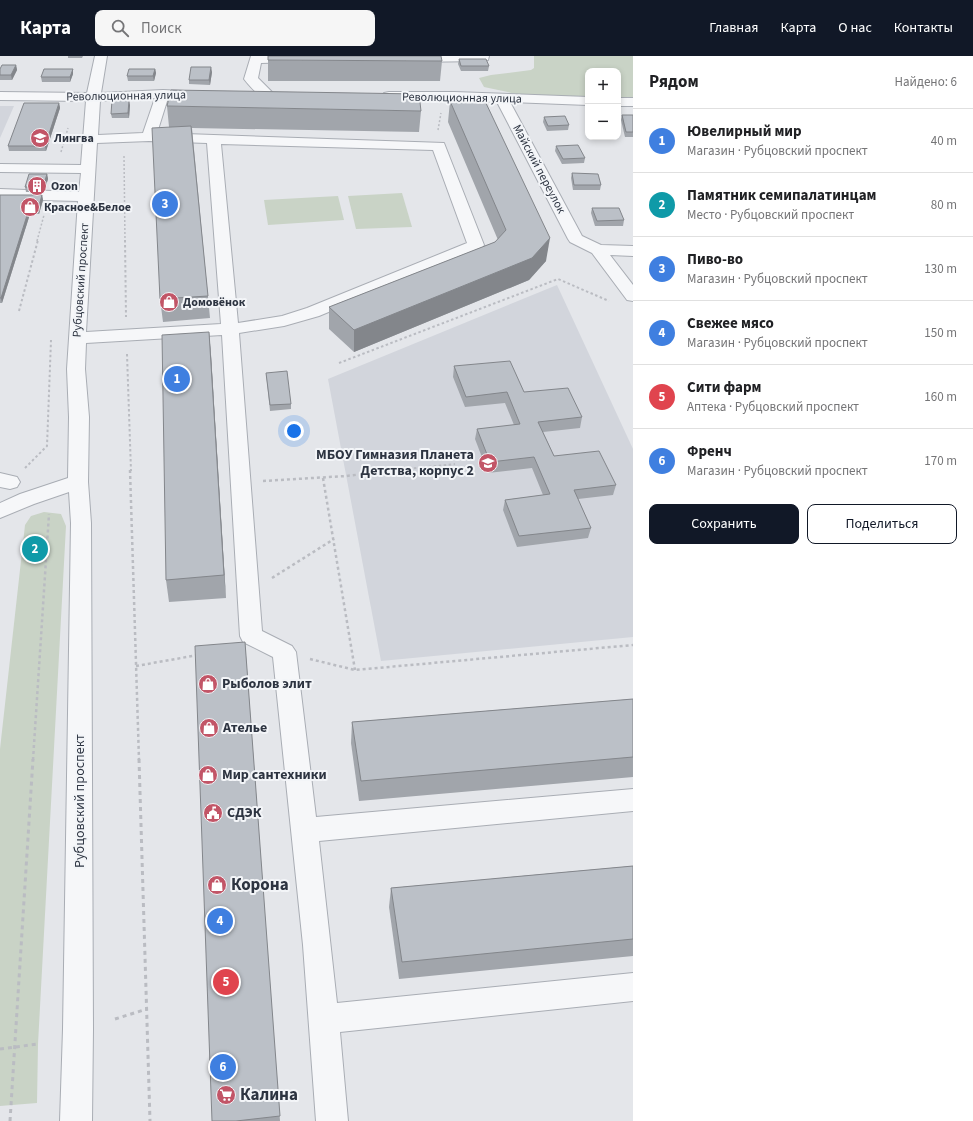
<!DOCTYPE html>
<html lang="ru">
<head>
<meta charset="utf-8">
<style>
	body { margin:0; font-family:"Source Sans 3",sans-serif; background:#f6f6f6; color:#202124 }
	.controls { position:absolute; right:12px; top:12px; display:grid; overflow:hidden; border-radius:8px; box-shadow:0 2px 6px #0003 }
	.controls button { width:36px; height:36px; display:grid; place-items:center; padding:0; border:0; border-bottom:1px solid #e0e0e0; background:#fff; color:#202124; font:20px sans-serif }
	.you { position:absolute; left:294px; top:375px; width:14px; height:14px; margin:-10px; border:3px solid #fff; border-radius:50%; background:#1a73e8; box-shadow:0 0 0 6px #1a73e833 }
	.badge { display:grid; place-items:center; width:26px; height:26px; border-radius:50%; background:#111827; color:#fff; font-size:13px; font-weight:700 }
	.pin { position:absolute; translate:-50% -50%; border:2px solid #fff; box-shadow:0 1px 4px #0006 }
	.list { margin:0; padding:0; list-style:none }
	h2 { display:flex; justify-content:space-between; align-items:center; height:52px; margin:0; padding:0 16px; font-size:17px }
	h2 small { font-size:13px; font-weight:400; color:#757577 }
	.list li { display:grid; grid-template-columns:26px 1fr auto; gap:12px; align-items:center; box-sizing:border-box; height:64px; padding:0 16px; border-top:1px solid #e0e0e0 }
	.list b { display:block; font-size:15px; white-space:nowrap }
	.list p { margin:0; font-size:13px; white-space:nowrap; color:#757577 }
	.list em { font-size:13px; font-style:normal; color:#757577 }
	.actions { display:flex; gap:8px; padding:12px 16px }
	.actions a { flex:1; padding:9px 0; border:1px solid #111827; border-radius:8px; text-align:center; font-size:14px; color:#111827 }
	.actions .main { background:#111827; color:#fff }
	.icon { flex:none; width:22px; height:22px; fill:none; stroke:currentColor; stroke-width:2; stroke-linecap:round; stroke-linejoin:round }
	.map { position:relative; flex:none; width:633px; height:1065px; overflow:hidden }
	header { display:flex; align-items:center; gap:24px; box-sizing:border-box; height:56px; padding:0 20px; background:#111827; color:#fff }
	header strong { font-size:19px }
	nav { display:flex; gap:22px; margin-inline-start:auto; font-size:14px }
	.search { width:280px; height:36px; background:#f6f6f6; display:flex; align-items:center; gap:10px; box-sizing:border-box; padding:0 14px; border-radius:8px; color:#757577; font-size:15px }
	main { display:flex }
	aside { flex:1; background:#fff }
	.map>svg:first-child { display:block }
	.built { fill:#d2d5dc }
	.green { fill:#c9d3c6 }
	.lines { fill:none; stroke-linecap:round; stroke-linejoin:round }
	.minor-casing { stroke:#a9adb4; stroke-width:2 }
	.path-far3 { stroke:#babcc2; stroke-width:1.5; stroke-dasharray:2 2; stroke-linecap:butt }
	.path-far2 { stroke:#babcc2; stroke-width:2; stroke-dasharray:2.5 2.5; stroke-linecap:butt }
	.path-far1 { stroke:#babcc2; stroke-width:2.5; stroke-dasharray:3 3; stroke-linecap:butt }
	.path { stroke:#babcc2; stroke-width:3; stroke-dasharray:4 4; stroke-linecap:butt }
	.minor { fill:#f6f7f9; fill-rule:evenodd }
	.wall { fill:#a1a5ab }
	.shaded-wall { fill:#83868b }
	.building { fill:#bbc0c7; stroke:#83868b }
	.labels { text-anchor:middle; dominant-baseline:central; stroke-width:4; stroke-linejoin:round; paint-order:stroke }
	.far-street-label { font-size:12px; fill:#2d3441; stroke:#f3f5f8 }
	.far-poi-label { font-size:12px; font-weight:bold; fill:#2d3441; stroke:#f3f5f8; text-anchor:start }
	.poi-label { font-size:14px; font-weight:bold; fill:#2d3441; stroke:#f3f5f8; text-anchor:start }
	.street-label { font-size:14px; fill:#2d3441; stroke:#f3f5f8 }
	.near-poi-label { font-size:17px; font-weight:bold; fill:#2d3441; stroke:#f3f5f8; text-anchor:start }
</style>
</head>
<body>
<header>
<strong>Карта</strong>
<div class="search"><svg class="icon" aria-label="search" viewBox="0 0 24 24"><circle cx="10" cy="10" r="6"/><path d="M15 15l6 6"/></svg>Поиск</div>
<nav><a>Главная</a><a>Карта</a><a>О нас</a><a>Контакты</a></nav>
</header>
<main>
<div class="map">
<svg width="633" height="1065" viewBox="0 0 633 1065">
	<rect width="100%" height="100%" fill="#e4e6ea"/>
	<g class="built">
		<polygon points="0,50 14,50 0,82"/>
		<polygon points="557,229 633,393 633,581 381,605 328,323"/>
	</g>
	<g class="green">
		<polygon points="534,0 633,0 633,41 631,43 618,42 618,15 588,15 588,41 521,39 484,31 479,22 491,19 531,14 534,12"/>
		<polygon points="402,137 412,171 356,173 348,140"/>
		<polygon points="338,140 344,164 268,169 264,144"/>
		<polygon points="44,456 61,458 66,470 38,988 37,1047 0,1050 0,693 25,469 31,460"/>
	</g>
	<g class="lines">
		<defs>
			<g id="minor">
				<path d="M 95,0 L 107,0 L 101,37 L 163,34 L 206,36 L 208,39 L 206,42 L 201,43 L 168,42 L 157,77 L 444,87 L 484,189 L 482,192 L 319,260 L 284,270 L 239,277 L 262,575 L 292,590 L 296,596 L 316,761 L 633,733 L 633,755 L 319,785 L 337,947 L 633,917 L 633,945 L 340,976 L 348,1065 L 316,1065 L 303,889 L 273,601 L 243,586 L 240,580 L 222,279 L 86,287 L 85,313 L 89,361 L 88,426 L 91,467 L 93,973 L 92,1065 L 60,1065 L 63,973 L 71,467 L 69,436 L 34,448 L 0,462 L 0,447 L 20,438 L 68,422 L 69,361 L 67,313 L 78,145 L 0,143 L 0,133 L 79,136 L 81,117 L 0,116 L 0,108 L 81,109 L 86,45 L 0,44 L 0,36 L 87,37 ZM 155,42 L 143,77 L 98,79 L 100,45 ZM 149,85 L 207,87 L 221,268 L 86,276 L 97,87 ZM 221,88 L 433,94 L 467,187 L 307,252 L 282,260 L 238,267 Z"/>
				<path d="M 251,0 L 302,0 L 303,2 L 302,5 L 297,6 L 261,7 L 258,22 L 276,40 L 274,43 C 263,46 251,32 244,23 Z"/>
				<polygon points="406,0 489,0 488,4 483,5 411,6 406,5 405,2"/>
				<polygon points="389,36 454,36 588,41 588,49 510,46 582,180 601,189 633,190 633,200 610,199 633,229 633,245 627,244 592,197 570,186 568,183 497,46 384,43 382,40 384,37"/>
				<rect x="618" y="42" width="15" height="8"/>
				<polygon points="0,417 17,421 20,426 17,431 10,433 0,431"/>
			</g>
		</defs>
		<use href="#minor" class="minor-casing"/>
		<g class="path-far3">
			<polyline points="438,74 441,57"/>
			<polyline points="61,96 68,72"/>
			<polyline points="124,100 125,185"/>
			<polyline points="37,185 44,159"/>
		</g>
		<g class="path-far2">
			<polyline points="125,184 126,261"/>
			<polyline points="19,255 38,184"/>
			<polyline points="127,298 131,415"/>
			<polyline points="339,307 558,223 609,245"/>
			<polyline points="25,412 47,390 51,284"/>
			<polyline points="389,415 455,408"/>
		</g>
		<g class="path-far1">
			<polyline points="130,414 139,704"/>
			<polyline points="323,422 355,614"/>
			<polyline points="263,425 346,420 398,414"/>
			<polyline points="272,522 334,483"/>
			<polyline points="310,603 355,614 633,589"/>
			<polyline points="136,610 198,599"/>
			<polyline points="33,704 49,458"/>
		</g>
		<g class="path">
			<polyline points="139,703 150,1065"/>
			<polyline points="115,963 147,953"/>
			<polyline points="0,993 38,988"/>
			<polyline points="10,1065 33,703"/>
		</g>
		<use href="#minor" class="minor"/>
	</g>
	<g class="wall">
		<polygon points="68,0 83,0 82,2 68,2"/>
		<polygon points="459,3 489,10 488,15 461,15 458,8"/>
		<polygon points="268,4 442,5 440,25 268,25"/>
		<polygon points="16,9 17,14 12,24 0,24 0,13"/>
		<polygon points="73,13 73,18 70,26 42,26 41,21"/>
		<polygon points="155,13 156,17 154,25 128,25 127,20"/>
		<polygon points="212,16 210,29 189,28 189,24"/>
		<polygon points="450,45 546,205 529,224 354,296 329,273 329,251 495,186 498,184 448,66"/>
		<polygon points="59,47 60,52 46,95 9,95 8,90"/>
		<polygon points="130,49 129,62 112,62 111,58"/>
		<polygon points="167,50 421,55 419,76 192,72 210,262 163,266 160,243 169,71"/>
		<polygon points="622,59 633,59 633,81 625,81 621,64"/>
		<polygon points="544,61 569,69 568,74 547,75 543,66"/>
		<polygon points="556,90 585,102 584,107 562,108 555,95"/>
		<polygon points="572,117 601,129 600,134 573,134 571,122"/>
		<polygon points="47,118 48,123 44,136 26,136 25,131"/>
		<polygon points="0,139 42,139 43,144 39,158 30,158 2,247 0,247"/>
		<polygon points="592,152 624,164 623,170 595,170 591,157"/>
		<polygon points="209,276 211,299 226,542 169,546 166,524"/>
		<polygon points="454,310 524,336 582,361 580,372 543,376 554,400 616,429 613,439 578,443 591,472 588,482 517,491 503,454 505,444 543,439 532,412 488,417 475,383 477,373 514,369 505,347 465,351 453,321"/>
		<polygon points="266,317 291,348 291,353 270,355"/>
		<polygon points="245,586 280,1065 212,1065"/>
		<polygon points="633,643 633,721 359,745 351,687 352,666"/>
		<polygon points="633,810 633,900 399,923 389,851 391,832"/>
	</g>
	<g class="shaded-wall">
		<polygon points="16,9 17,14 12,24 11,19"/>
		<polygon points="211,11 212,16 210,29 209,24"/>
		<polygon points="73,13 73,18 70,26 70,21"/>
		<polygon points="155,13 156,17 154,25 153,20"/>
		<polygon points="129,44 130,49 129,62 128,57"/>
		<polygon points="59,47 60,52 46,95 45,90"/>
		<polygon points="47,118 48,123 44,136 43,131"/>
		<polygon points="42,139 43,144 39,158 38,153"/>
		<polygon points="29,153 30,158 2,247 1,242"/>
		<polygon points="550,182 546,205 529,224 354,296 354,274"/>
		<polygon points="209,276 211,299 226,542 224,519"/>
	</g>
	<g class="building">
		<polygon points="268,0 441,0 442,5 268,4"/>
		<polygon points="459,3 486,3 489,10 461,10"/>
		<polygon points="2,9 16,9 11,19 0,19 0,13"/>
		<polygon points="191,11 211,11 209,24 189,24"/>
		<polygon points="44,13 73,13 70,21 41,21"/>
		<polygon points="129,13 155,13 153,20 127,20"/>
		<polygon points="171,34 419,38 421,55 167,50"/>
		<polygon points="484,43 550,182 532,202 354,274 329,251 495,186 506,174 450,45"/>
		<polygon points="112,44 129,44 128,57 111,58"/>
		<polygon points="24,47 59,47 45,90 8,90"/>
		<polygon points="622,59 633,59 633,76 626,76"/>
		<polygon points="565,60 569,69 548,70 544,61"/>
		<polygon points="191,70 208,240 160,243 152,72"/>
		<polygon points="578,89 585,102 563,103 556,90"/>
		<polygon points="572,117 598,118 601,129 574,129"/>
		<polygon points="29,118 47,118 43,131 25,131"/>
		<polygon points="0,139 42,139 38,153 29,153 1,242 0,242"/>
		<polygon points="592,152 619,152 624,164 597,165"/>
		<polygon points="209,276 224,519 166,524 162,279"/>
		<polygon points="510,305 524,336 568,332 582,361 538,366 554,400 599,395 616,429 574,434 591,472 519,480 505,444 550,438 534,401 490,406 477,373 520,368 507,336 466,341 454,310"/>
		<polygon points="287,315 291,348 270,349 266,317"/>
		<polygon points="245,586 280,1060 236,1065 212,1065 195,590"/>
		<polygon points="633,643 633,701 361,725 352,666"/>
		<polygon points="633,810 633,883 402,906 391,832"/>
	</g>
	<defs>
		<symbol id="school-disc" viewBox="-11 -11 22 22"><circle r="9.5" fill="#c25567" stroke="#f3f5f8"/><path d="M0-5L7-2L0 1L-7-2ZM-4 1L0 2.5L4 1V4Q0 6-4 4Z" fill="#fff"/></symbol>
		<symbol id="building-disc" viewBox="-11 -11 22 22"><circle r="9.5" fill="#c25567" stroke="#f3f5f8"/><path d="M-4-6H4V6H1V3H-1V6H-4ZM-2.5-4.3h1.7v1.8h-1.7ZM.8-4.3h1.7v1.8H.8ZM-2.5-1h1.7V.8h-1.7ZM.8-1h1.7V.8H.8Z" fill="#fff"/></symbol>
		<symbol id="shop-disc" viewBox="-11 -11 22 22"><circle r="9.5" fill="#c25567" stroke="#f3f5f8"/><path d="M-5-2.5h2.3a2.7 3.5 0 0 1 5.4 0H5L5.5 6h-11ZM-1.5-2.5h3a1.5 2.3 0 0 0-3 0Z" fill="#fff"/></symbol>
		<symbol id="civic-disc" viewBox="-11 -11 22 22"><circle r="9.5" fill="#c25567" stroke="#f3f5f8"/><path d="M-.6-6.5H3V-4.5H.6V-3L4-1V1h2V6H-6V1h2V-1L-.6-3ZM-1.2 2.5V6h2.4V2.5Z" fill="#fff"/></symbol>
		<symbol id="supermarket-disc" viewBox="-11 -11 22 22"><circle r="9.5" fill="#c25567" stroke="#f3f5f8"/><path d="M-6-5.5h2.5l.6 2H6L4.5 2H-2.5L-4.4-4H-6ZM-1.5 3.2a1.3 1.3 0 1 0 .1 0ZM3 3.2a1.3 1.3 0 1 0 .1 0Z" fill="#fff"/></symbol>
	</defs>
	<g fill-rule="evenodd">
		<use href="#school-disc" x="29" y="71" width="22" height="22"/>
		<use href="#building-disc" x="26" y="119" width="22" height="22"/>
		<use href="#shop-disc" x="19" y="140" width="22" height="22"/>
		<use href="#shop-disc" x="158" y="235" width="22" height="22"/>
		<use href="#school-disc" x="477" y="396" width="22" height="22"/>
		<use href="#shop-disc" x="197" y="617" width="22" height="22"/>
		<use href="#shop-disc" x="198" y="661" width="22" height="22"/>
		<use href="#shop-disc" x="197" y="708" width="22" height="22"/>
		<use href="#civic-disc" x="202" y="746" width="22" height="22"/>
		<use href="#shop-disc" x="206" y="818" width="22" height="22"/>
		<use href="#supermarket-disc" x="215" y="1028" width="22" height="22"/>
	</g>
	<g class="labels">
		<g class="far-street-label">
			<text transform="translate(126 40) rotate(-1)">Революционная улица</text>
			<text transform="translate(462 42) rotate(1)">Революционная улица</text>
			<text transform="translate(539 113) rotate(62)">Майский переулок</text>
			<text transform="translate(81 224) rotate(-86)">Рубцовский проспект</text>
		</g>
		<g class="far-poi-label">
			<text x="54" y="82">Лингва</text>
			<text x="51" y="130">Ozon</text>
			<text x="44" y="151">Красное&amp;Белое</text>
			<text x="183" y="246">Домовёнок</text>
		</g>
		<g class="poi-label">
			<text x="474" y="399" text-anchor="end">МБОУ Гимназия Планета<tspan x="474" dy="16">Детства, корпус 2</tspan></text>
			<text x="222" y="628">Рыболов элит</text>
			<text x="223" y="672">Ателье</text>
			<text x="222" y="719">Мир сантехники</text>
			<text x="227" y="757">СДЭК</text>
		</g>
		<g class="street-label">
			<text transform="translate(80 745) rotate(-90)">Рубцовский проспект</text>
		</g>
		<g class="near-poi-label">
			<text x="231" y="829">Корона</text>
			<text x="240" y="1039">Калина</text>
		</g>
	</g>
</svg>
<div class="controls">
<button>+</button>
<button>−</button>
</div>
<div class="you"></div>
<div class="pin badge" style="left:177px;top:323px;background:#3f7fe0">1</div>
<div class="pin badge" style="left:35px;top:493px;background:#0f9aa8">2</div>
<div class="pin badge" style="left:165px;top:148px;background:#3f7fe0">3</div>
<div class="pin badge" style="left:220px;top:865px;background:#3f7fe0">4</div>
<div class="pin badge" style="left:226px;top:926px;background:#e0444e">5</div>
<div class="pin badge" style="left:223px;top:1011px;background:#3f7fe0">6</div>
</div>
<aside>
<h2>Рядом<small>Найдено: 6</small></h2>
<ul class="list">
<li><span class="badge" style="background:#3f7fe0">1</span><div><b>Ювелирный мир</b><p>Магазин · Рубцовский проспект</p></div><em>40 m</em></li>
<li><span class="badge" style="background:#0f9aa8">2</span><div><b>Памятник семипалатинцам</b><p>Место · Рубцовский проспект</p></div><em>80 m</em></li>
<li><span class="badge" style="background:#3f7fe0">3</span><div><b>Пиво-во</b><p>Магазин · Рубцовский проспект</p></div><em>130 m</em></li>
<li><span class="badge" style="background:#3f7fe0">4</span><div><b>Свежее мясо</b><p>Магазин · Рубцовский проспект</p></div><em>150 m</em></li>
<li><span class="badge" style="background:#e0444e">5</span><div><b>Сити фарм</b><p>Аптека · Рубцовский проспект</p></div><em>160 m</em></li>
<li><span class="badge" style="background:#3f7fe0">6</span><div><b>Френч</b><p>Магазин · Рубцовский проспект</p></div><em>170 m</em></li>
</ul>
<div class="actions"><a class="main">Сохранить</a><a>Поделиться</a></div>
</aside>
</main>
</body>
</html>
